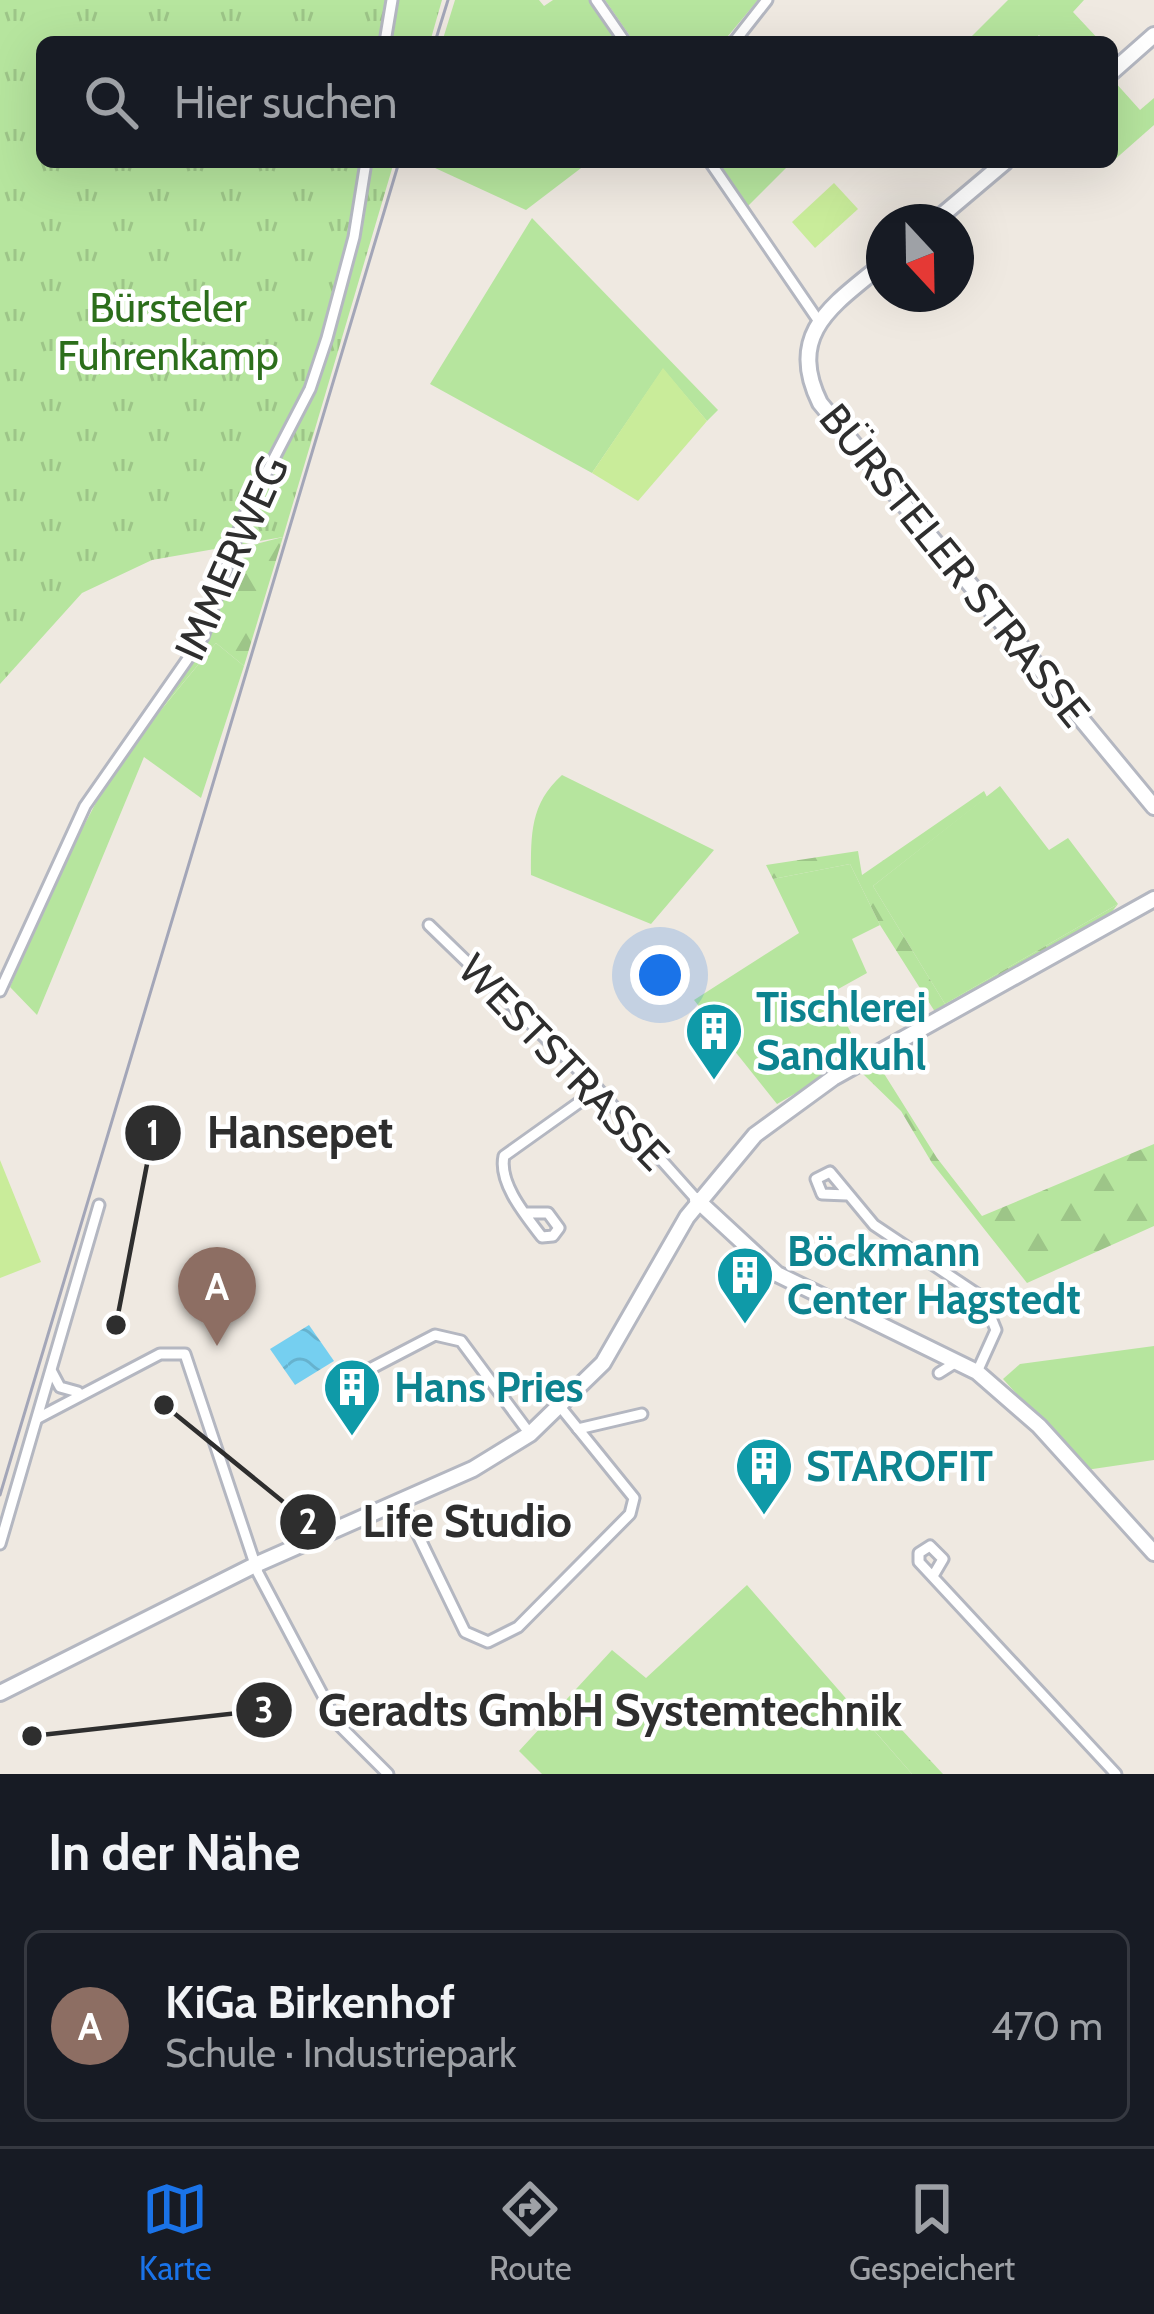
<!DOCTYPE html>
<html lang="de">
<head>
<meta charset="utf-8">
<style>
	body { margin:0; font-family:Cabin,sans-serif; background:#242831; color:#f1f3f6 }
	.compass { position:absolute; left:866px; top:204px; width:108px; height:108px; border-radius:50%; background:#171b24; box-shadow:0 12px 48px #0002; rotate:158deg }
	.you { position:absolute; left:660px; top:975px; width:42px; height:42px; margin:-30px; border:9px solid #fff; border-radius:50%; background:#1a73e8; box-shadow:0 0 0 18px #1a73e833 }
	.badge { display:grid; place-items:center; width:78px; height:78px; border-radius:50%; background:#1a73e8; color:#fff; font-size:39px; font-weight:700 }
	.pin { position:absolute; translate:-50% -99px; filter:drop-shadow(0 3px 6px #0008) }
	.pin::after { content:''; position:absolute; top:63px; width:42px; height:36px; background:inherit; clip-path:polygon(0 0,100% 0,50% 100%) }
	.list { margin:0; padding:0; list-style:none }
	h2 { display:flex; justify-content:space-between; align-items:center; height:156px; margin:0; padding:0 48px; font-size:51px }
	h2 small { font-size:39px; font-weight:400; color:#9ea1a6 }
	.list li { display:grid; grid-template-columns:78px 1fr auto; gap:36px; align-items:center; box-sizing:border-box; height:192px; margin:0 24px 24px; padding:0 24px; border:3px solid #363941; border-radius:18px }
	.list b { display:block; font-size:45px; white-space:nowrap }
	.list p { margin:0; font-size:39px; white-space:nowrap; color:#9ea1a6 }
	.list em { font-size:39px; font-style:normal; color:#9ea1a6 }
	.icon { flex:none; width:66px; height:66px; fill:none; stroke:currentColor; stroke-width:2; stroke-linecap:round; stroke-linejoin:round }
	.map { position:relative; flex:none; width:1154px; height:1774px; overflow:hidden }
	.search { position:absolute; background:#171b24; box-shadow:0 12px 48px #0002; left:36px; right:36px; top:36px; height:132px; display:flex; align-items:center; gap:30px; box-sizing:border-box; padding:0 42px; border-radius:18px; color:#9ea1a6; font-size:45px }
	.sheet { height:372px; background:#171b24 }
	nav { display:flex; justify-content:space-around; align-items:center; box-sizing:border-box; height:168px; border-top:3px solid #363941; background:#171b24; font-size:33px; color:#9ea1a6 }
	nav a { display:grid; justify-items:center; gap:6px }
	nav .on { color:#1a73e8 }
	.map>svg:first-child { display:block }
	.grass { fill:#b6e59e }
	.forest { fill:url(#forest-firs) }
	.park { fill:url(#park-tufts) }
	.pitch { fill:#c9ec9a }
	.water { fill:url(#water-waves) }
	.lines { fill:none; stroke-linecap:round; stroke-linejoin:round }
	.street-casing { stroke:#b4b7c1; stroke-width:15 }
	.secondary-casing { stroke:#b4b7c1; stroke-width:20 }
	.street { stroke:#fff; stroke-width:9 }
	.secondary { stroke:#fff; stroke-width:14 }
	.rail { stroke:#a3a6b8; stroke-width:3 }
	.labels { text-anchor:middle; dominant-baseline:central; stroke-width:9; stroke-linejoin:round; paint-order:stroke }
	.park-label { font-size:42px; fill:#2c6e1b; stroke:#fff }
	.street-label { font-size:42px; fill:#2e2e2e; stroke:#fff }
	.culture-label { font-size:42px; font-weight:bold; fill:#0d838f; stroke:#fff; text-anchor:start }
	.leader { fill:none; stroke:#2e2e2e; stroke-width:4.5 }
	.callout-dot { fill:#2e2e2e; stroke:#fff; stroke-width:4.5 }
	.mark-label { font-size:36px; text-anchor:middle; font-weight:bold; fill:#fff }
	.callout-label { font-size:45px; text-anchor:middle; font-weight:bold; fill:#2e2e2e; stroke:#fff; stroke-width:9; stroke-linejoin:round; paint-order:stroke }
</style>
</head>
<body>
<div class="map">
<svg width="1154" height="1774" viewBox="0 0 1154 1774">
	<defs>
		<pattern id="forest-firs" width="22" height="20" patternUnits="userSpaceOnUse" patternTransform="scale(3)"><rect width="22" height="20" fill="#b6e59e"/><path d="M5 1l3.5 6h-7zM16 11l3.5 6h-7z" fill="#9dc588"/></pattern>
		<pattern id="park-tufts" width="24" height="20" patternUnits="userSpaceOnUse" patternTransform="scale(3)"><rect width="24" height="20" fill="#b6e59e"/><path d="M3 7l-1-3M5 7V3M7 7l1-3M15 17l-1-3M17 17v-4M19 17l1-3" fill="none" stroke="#9dc588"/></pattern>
		<pattern id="water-waves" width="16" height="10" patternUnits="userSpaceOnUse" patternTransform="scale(3)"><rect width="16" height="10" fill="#75cff0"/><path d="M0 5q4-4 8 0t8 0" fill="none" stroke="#66b2ce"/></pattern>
	</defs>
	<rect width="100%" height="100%" fill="#efe9e1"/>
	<g class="grass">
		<polygon points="455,0 539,0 544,6 553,0 589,0 617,42 442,42"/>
		<polygon points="605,0 758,0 723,42 634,42"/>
		<polygon points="1008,0 1084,0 1073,12 1101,42 1046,42 1039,35 1031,42 966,42"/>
		<polygon points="1114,81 1140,110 1154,98 1154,125 1112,162"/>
		<polygon points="422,162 589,162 526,210"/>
		<polygon points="717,162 792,162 747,207"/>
		<polygon points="532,218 718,410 707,421 663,369 592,473 430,384"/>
		<polygon points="216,643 244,666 201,798 144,757 37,1015 10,987 52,887 115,766"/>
		<path d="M 562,775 L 714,850 L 651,924 L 531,875 C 531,834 530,804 562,775 Z"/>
		<polygon points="1000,786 1049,850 1068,838 1118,904 945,1004 873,886"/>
		<polygon points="850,864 880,925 852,939 867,973 831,993 862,1055 777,1104 694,1000 799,933 773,879"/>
		<polygon points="1154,1346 1154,1460 1086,1470 1003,1379 1020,1364"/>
		<polygon points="747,1585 912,1774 542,1774 519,1751 612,1650 646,1678"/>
	</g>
	<g class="forest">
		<polygon points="283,537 244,666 216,643 131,746 204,641 237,549"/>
		<polygon points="984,791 987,797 873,886 945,1004 1118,904 1103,923 937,1015 880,925 850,864 773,879 766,865 858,851 862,875"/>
		<polygon points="878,1064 937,1158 982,1216 1154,1144 1154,1226 1027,1283 932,1163 901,1111 862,1073"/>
		<polygon points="873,1699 943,1774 912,1774 859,1713"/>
	</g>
	<polygon class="park" points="0,0 442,0 430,42 42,42 42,162 394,162 283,537 152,560 82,593 0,684"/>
	<g class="pitch">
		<polygon points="834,183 858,209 815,248 792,222"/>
		<polygon points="663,368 707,421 638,501 592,473"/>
		<polygon points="0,1160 41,1262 0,1278"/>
	</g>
	<polygon class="water" points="309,1325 334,1361 295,1385 270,1349"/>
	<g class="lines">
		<defs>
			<g id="street">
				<polyline points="596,0 625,42"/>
				<polyline points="385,42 392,0"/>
				<polyline points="734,42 767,0"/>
				<polyline points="710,162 818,320"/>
				<polyline points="429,925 598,1089 697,1200"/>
				<polyline points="0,991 85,806 203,637 243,518 310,389 327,338 354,237 366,162"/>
				<polyline points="847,1195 822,1194 816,1179 830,1172 874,1225 983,1298 996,1330 977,1372"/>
				<path d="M 525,1213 L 548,1213 L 559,1228 L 553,1236 L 542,1237 C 526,1216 498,1183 504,1156 L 598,1089"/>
				<polyline points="52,1372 60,1387 78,1392"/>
				<polyline points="364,1372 435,1335 461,1341 530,1434"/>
				<polyline points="939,1373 958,1361"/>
				<polyline points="38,1418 160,1354 185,1354 258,1573 338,1724 388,1774"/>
				<polyline points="578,1429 642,1414"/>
				<polyline points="401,1500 465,1632 488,1642 518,1627 630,1514 634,1498 562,1409"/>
				<polyline points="0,1544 99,1205"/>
				<polyline points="933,1576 943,1559 930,1546 919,1553 919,1562 1116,1774"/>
			</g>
			<g id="secondary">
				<polyline points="1112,72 1154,35"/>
				<polyline points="934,222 1005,162"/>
				<path d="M 884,263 C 835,304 785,332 820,403 L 1154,807"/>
				<polyline points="697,1200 777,1274 977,1372 1039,1426 1154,1553"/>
				<polyline points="0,1693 255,1565 473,1469 530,1434 603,1363 687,1217 755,1135 833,1078 1154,899"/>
			</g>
		</defs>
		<use href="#street" class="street-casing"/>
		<use href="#secondary" class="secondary-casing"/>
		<use href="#street" class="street"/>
		<use href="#secondary" class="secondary"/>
		<g class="rail">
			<polyline points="435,42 448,0"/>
			<polyline points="0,1495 399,162"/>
		</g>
	</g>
	<defs>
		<symbol id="building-pin" viewBox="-11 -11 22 30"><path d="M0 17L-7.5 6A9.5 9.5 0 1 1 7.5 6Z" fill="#0f9aa8" stroke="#fff"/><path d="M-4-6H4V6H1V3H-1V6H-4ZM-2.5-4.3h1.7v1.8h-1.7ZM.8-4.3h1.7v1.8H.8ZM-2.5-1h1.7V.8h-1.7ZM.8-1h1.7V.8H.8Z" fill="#fff"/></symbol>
	</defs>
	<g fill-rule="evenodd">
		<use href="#building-pin" x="681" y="998" width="66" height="90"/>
		<use href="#building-pin" x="712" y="1242" width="66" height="90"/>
		<use href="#building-pin" x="319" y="1354" width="66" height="90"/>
		<use href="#building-pin" x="731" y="1433" width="66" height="90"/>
	</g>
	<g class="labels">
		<g class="park-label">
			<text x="168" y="307">Bürsteler<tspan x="168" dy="48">Fuhrenkamp</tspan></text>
		</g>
		<g class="street-label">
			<text transform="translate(231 558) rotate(-66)">IMMERWEG</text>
			<text transform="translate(955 565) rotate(51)">BÜRSTELER STRASSE</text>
			<text transform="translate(564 1062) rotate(46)">WESTSTRASSE</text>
		</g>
		<g class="culture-label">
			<text x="756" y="1007">Tischlerei<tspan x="756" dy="48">Sandkuhl</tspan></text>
			<text x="787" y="1251">Böckmann<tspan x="787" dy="48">Center Hagstedt</tspan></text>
			<text x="394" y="1387">Hans Pries</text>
			<text x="806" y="1466">STAROFIT</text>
		</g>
	</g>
	<path class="leader" d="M116 1325L153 1133M164 1405L308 1522M32 1736L264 1710"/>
	<g class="callout-dot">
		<circle cx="116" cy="1325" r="12"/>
		<circle cx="164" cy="1405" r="12"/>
		<circle cx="32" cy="1736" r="12"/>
		<circle cx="153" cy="1133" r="30"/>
		<circle cx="308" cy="1522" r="30"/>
		<circle cx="264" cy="1710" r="30"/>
	</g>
	<g class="mark-label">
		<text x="153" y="1145">1</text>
		<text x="308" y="1534">2</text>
		<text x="264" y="1722">3</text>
	</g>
	<g class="callout-label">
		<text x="300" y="1148">Hansepet</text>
		<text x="467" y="1537">Life Studio</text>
		<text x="610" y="1726">Geradts GmbH Systemtechnik</text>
	</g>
</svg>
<svg class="compass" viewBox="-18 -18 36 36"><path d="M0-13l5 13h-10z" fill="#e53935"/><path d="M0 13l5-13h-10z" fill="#9ea1a6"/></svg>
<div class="you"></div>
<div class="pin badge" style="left:217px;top:1346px;background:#8d6e63">A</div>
<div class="search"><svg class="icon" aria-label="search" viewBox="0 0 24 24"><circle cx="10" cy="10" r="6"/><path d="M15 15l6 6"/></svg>Hier suchen</div>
</div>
<section class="sheet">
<h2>In der Nähe<small></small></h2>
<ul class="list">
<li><span class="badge" style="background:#8d6e63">A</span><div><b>KiGa Birkenhof</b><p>Schule · Industriepark</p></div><em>470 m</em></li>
</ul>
</section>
<nav>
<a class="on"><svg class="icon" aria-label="map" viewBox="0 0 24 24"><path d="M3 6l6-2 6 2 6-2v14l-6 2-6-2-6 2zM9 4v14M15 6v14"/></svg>Karte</a>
<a><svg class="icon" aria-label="directions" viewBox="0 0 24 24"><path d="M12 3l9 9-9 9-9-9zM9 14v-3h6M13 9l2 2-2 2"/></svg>Route</a>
<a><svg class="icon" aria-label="saved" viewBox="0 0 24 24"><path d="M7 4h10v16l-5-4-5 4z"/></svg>Gespeichert</a>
</nav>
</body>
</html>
